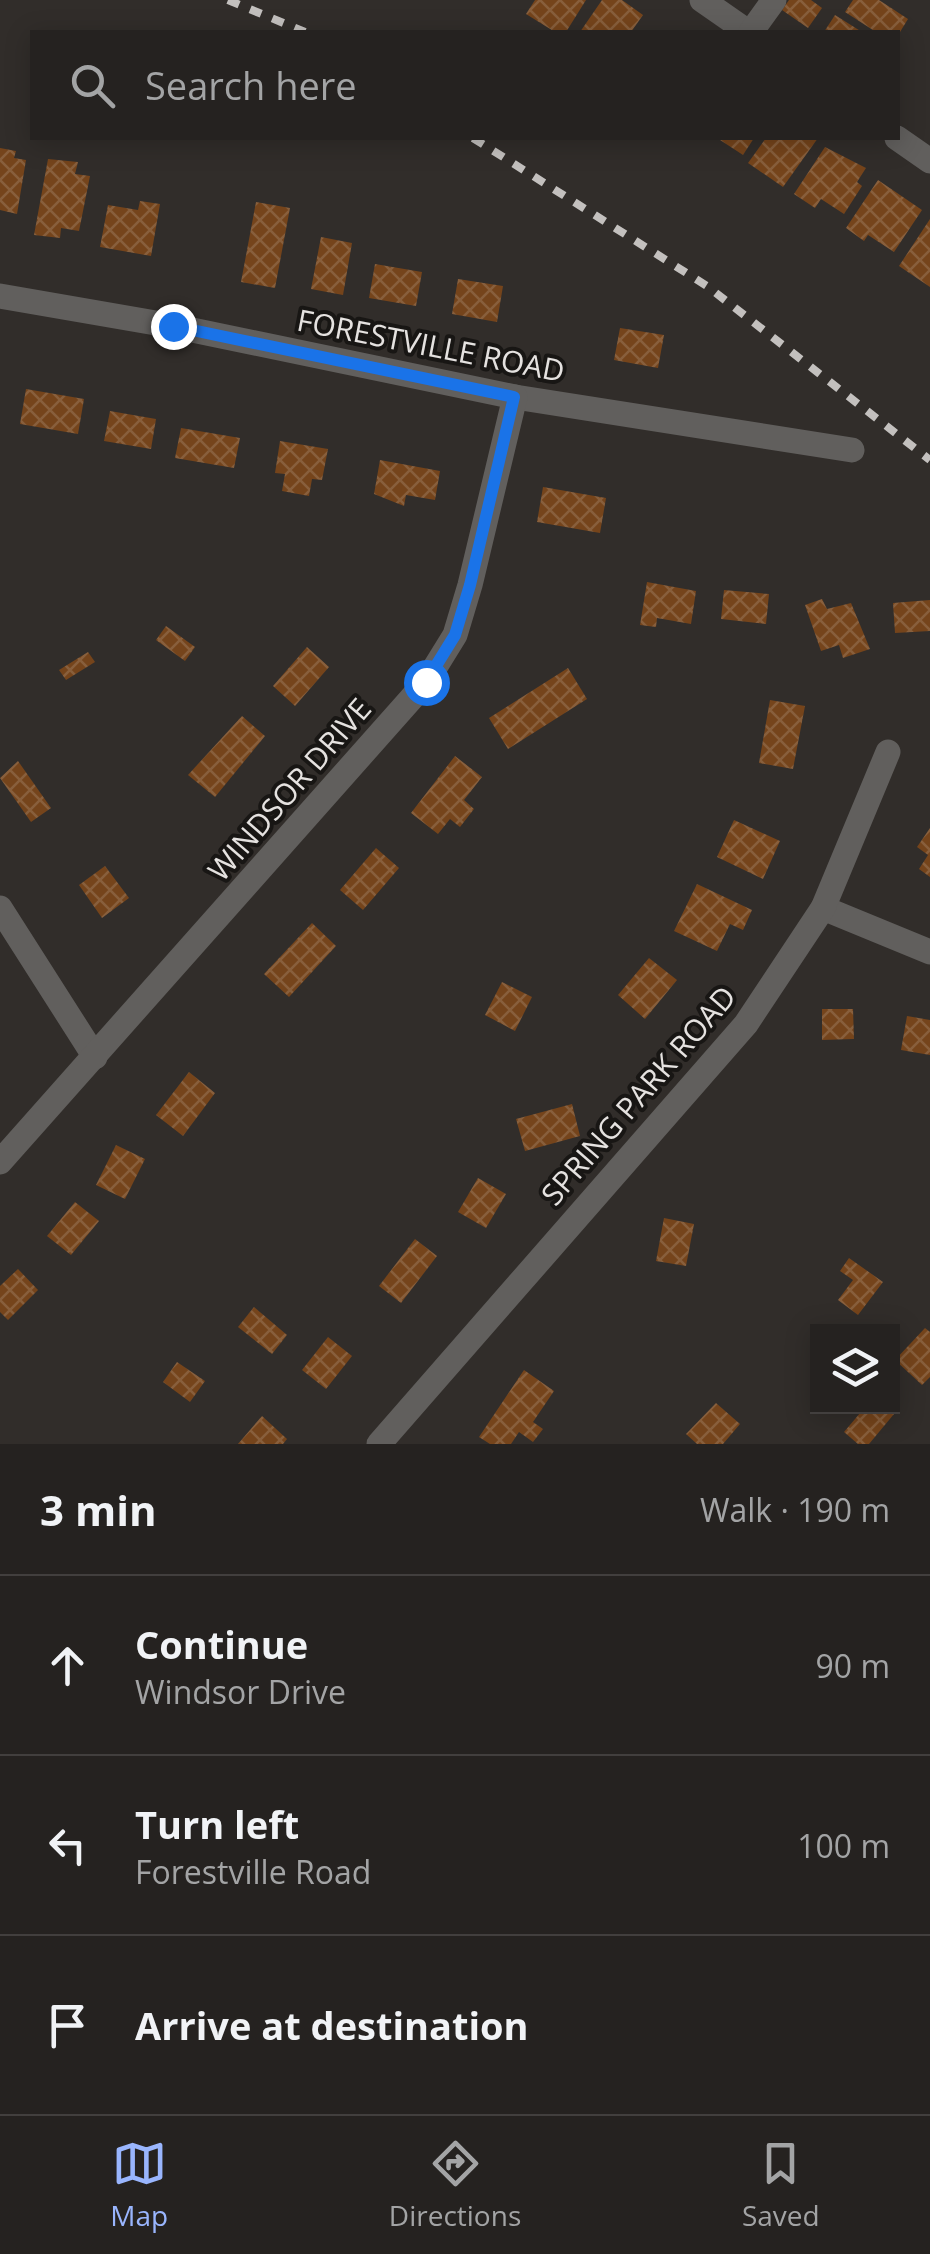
<!DOCTYPE html>
<html lang="en">
<head>
<meta charset="utf-8">
<style>
	body { margin:0; font-family:"Open Sans",sans-serif; background:#2d2a29; color:#f1f3f6 }
	.controls { position:absolute; right:30px; bottom:30px; display:grid; overflow:hidden; border-radius:0px; box-shadow:0 5px 25px #0003 }
	.controls button { width:90px; height:90px; display:grid; place-items:center; padding:0; border:0; border-bottom:2px solid #423f3e; background:#252220; color:#f1f3f6; font:50px sans-serif }
	.stop { position:absolute; width:30px; height:30px; margin:-22px; border:8px solid #1a73e8; border-radius:50%; background:#fff }
	.stop.end { background:#1a73e8; border-color:#fff; box-shadow:0 2px 10px #0008 }
	.list { margin:0; padding:0; list-style:none }
	h2 { display:flex; justify-content:space-between; align-items:center; height:130px; margin:0; padding:0 40px; font-size:42px }
	h2 small { font-size:32px; font-weight:400; color:#a3a4a5 }
	.list li { display:grid; grid-template-columns:65px 1fr auto; gap:30px; align-items:center; box-sizing:border-box; height:180px; padding:0 40px; border-top:2px solid #423f3e }
	.list b { display:block; font-size:38px; white-space:nowrap }
	.list p { margin:0; font-size:32px; white-space:nowrap; color:#a3a4a5 }
	.list em { font-size:32px; font-style:normal; color:#a3a4a5 }
	.icon { flex:none; width:55px; height:55px; fill:none; stroke:currentColor; stroke-width:2; stroke-linecap:round; stroke-linejoin:round }
	.map { position:relative; flex:none; width:930px; height:1444px; overflow:hidden }
	.search { position:absolute; background:#252220; box-shadow:0 5px 25px #0003; left:30px; right:30px; top:30px; height:110px; display:flex; align-items:center; gap:25px; box-sizing:border-box; padding:0 35px; border-radius:0px; color:#a3a4a5; font-size:38px }
	.sheet { height:670px; background:#252220 }
	nav { display:flex; justify-content:space-around; align-items:center; box-sizing:border-box; height:140px; border-top:2px solid #423f3e; background:#252220; font-size:28px; color:#a3a4a5 }
	nav a { display:grid; justify-items:center; gap:5px }
	nav .on { color:#99b5fd }
	.map>svg:first-child { display:block }
	.building { fill:url(#building-cross-hatch) }
	.lines { fill:none; stroke-linecap:round; stroke-linejoin:round }
	.minor { stroke:#615f5d; stroke-width:25 }
	.rail { stroke:#c3c0be; stroke-width:8; stroke-dasharray:12 12; stroke-linecap:butt }
	.route { stroke:#1a73e8; stroke-width:12 }
	.labels { text-anchor:middle; dominant-baseline:central; stroke-width:8; stroke-linejoin:round; paint-order:stroke }
	.street-label { font-size:30px; fill:#e5e2e0; stroke:#181614 }
</style>
</head>
<body>
<div class="map">
<svg width="930" height="1444" viewBox="0 0 930 1444">
	<defs>
		<pattern id="building-cross-hatch" width="8" height="8" patternUnits="userSpaceOnUse" patternTransform="scale(2.5)"><rect width="8" height="8" fill="#75441b"/><path d="M0 0l8 8M0 8l8-8" fill="none" stroke="#885f3c"/></pattern>
	</defs>
	<rect width="100%" height="100%" fill="#312d2a"/>
	<g class="building">
		<polygon points="535,0 586,0 566,32 555,32 526,14"/>
		<polygon points="602,0 622,0 643,15 631,32 580,32"/>
		<polygon points="789,0 811,0 822,8 808,28 782,10"/>
		<polygon points="853,0 879,0 908,19 900,32 876,32 845,12"/>
		<polygon points="835,15 862,32 824,32"/>
		<polygon points="717,138 754,138 743,155"/>
		<polygon points="766,138 818,138 783,187 748,163"/>
		<polygon points="825,147 866,168 857,182 862,186 844,214 821,199 815,208 794,194"/>
		<polygon points="0,148 16,151 14,158 26,160 17,214 0,210"/>
		<polygon points="48,159 78,162 75,174 90,176 79,231 61,228 60,238 34,235"/>
		<polygon points="878,180 922,210 894,252 868,235 864,241 846,228"/>
		<polygon points="140,201 160,204 151,256 100,247 108,205 138,210"/>
		<polygon points="256,202 290,208 275,288 241,282"/>
		<polygon points="930,219 930,287 899,266"/>
		<polygon points="321,237 352,243 343,295 311,289"/>
		<polygon points="375,264 422,272 416,306 369,298"/>
		<polygon points="458,279 503,286 497,322 452,314"/>
		<polygon points="620,328 664,335 658,368 614,360"/>
		<polygon points="26,389 84,399 78,434 20,424"/>
		<polygon points="110,411 156,419 151,449 104,441"/>
		<polygon points="181,428 240,438 234,468 175,458"/>
		<polygon points="280,441 328,449 322,480 312,479 309,496 282,491 285,474 275,473"/>
		<polygon points="380,460 440,471 435,500 406,495 404,506 374,494"/>
		<polygon points="543,487 606,498 600,533 537,522"/>
		<polygon points="647,582 696,591 691,624 657,618 656,627 640,625"/>
		<polygon points="724,590 769,594 766,624 721,619"/>
		<polygon points="822,599 827,609 851,603 870,649 843,658 839,645 821,651 805,605"/>
		<polygon points="930,600 930,631 895,633 893,603"/>
		<polygon points="166,626 195,647 185,661 156,640"/>
		<polygon points="307,647 329,667 295,706 273,686"/>
		<polygon points="88,652 95,662 66,680 59,670"/>
		<polygon points="568,668 587,699 508,749 489,718"/>
		<polygon points="770,700 805,706 793,769 759,763"/>
		<polygon points="242,716 265,736 215,797 188,775"/>
		<polygon points="455,756 482,777 464,800 474,809 460,827 450,819 438,834 411,813"/>
		<polygon points="18,761 51,808 31,822 0,778"/>
		<polygon points="734,820 780,841 763,879 717,857"/>
		<polygon points="930,828 930,877 919,869 928,855 917,847"/>
		<polygon points="376,848 399,868 363,910 340,890"/>
		<polygon points="105,866 129,898 102,918 79,885"/>
		<polygon points="697,884 752,910 743,930 730,924 717,951 674,931"/>
		<polygon points="312,923 336,946 289,997 264,974"/>
		<polygon points="649,958 677,980 645,1019 618,995"/>
		<polygon points="502,982 532,997 515,1031 485,1015"/>
		<polygon points="822,1009 853,1009 854,1039 822,1040"/>
		<polygon points="907,1016 930,1020 930,1055 901,1050"/>
		<polygon points="189,1072 215,1093 183,1136 156,1115"/>
		<polygon points="572,1104 580,1136 525,1151 516,1119"/>
		<polygon points="116,1145 145,1159 125,1199 96,1185"/>
		<polygon points="478,1178 506,1194 486,1228 458,1212"/>
		<polygon points="75,1202 99,1221 71,1255 47,1236"/>
		<polygon points="664,1218 694,1224 686,1266 656,1261"/>
		<polygon points="415,1239 437,1256 401,1303 379,1286"/>
		<polygon points="849,1258 883,1282 858,1315 838,1300 853,1280 840,1271"/>
		<polygon points="18,1269 38,1290 8,1320 0,1312 0,1286"/>
		<polygon points="254,1307 287,1335 272,1354 238,1327"/>
		<polygon points="925,1328 930,1332 930,1377 922,1385 895,1360"/>
		<polygon points="328,1337 352,1356 326,1389 302,1370"/>
		<polygon points="177,1362 205,1381 190,1402 163,1382"/>
		<polygon points="524,1370 554,1391 533,1422 543,1429 533,1442 519,1432 511,1444 490,1444 479,1437"/>
		<polygon points="716,1403 740,1424 723,1444 697,1444 686,1434"/>
		<polygon points="866,1406 884,1406 894,1414 869,1444 858,1444 844,1432"/>
		<polygon points="262,1416 287,1439 283,1444 238,1444"/>
	</g>
	<g class="lines">
		<g class="minor">
			<polyline points="702,0 748,32"/>
			<polyline points="751,32 774,0"/>
			<polyline points="897,138 930,161"/>
			<polyline points="0,296 173,326 515,397 852,450"/>
			<polyline points="0,908 95,1057"/>
			<polyline points="823,908 930,952"/>
			<polyline points="0,1162 426,682 455,635 470,585 515,397"/>
			<polyline points="379,1444 746,1024 823,908 888,752"/>
		</g>
		<g class="rail">
			<polyline points="228,0 305,32"/>
			<polyline points="473,138 707,286 930,460"/>
		</g>
	</g>
	<g class="lines">
		<polyline class="route" points="173,326 514,397 470,585 455,635 426,682"/>
	</g>
	<g class="labels">
		<g class="street-label">
			<text transform="translate(431 345) rotate(11)">FORESTVILLE ROAD</text>
			<text transform="translate(289 789) rotate(-49)">WINDSOR DRIVE</text>
			<text transform="translate(638 1095) rotate(-49)">SPRING PARK ROAD</text>
		</g>
	</g>
</svg>
<div class="controls">
<button><svg class="icon" aria-label="layers" viewBox="0 0 24 24"><path d="M12 4l9 5-9 5-9-5zM3 14l9 5 9-5"/></svg></button>
</div>
<div class="stop" style="left:426px;top:682px"></div>
<div class="stop end" style="left:173px;top:326px"></div>
<div class="search"><svg class="icon" aria-label="search" viewBox="0 0 24 24"><circle cx="10" cy="10" r="6"/><path d="M15 15l6 6"/></svg>Search here</div>
</div>
<section class="sheet">
<h2>3 min<small>Walk · 190 m</small></h2>
<ul class="list">
<li><svg class="icon" aria-label="ahead" viewBox="0 0 24 24"><path d="M12 20V5M6 11l6-6 6 6"/></svg><div><b>Continue</b><p>Windsor Drive</p></div><em>90 m</em></li>
<li><svg class="icon" aria-label="left" viewBox="0 0 24 24"><path d="M17 20v-9H6M10 6l-5 5 5 5"/></svg><div><b>Turn left</b><p>Forestville Road</p></div><em>100 m</em></li>
<li><svg class="icon" aria-label="arrive" viewBox="0 0 24 24"><path d="M6 21V4h12l-3 4 3 4H6"/></svg><div><b>Arrive at destination</b></div></li>
</ul>
</section>
<nav>
<a class="on"><svg class="icon" aria-label="map" viewBox="0 0 24 24"><path d="M3 6l6-2 6 2 6-2v14l-6 2-6-2-6 2zM9 4v14M15 6v14"/></svg>Map</a>
<a><svg class="icon" aria-label="directions" viewBox="0 0 24 24"><path d="M12 3l9 9-9 9-9-9zM9 14v-3h6M13 9l2 2-2 2"/></svg>Directions</a>
<a><svg class="icon" aria-label="saved" viewBox="0 0 24 24"><path d="M7 4h10v16l-5-4-5 4z"/></svg>Saved</a>
</nav>
</body>
</html>
